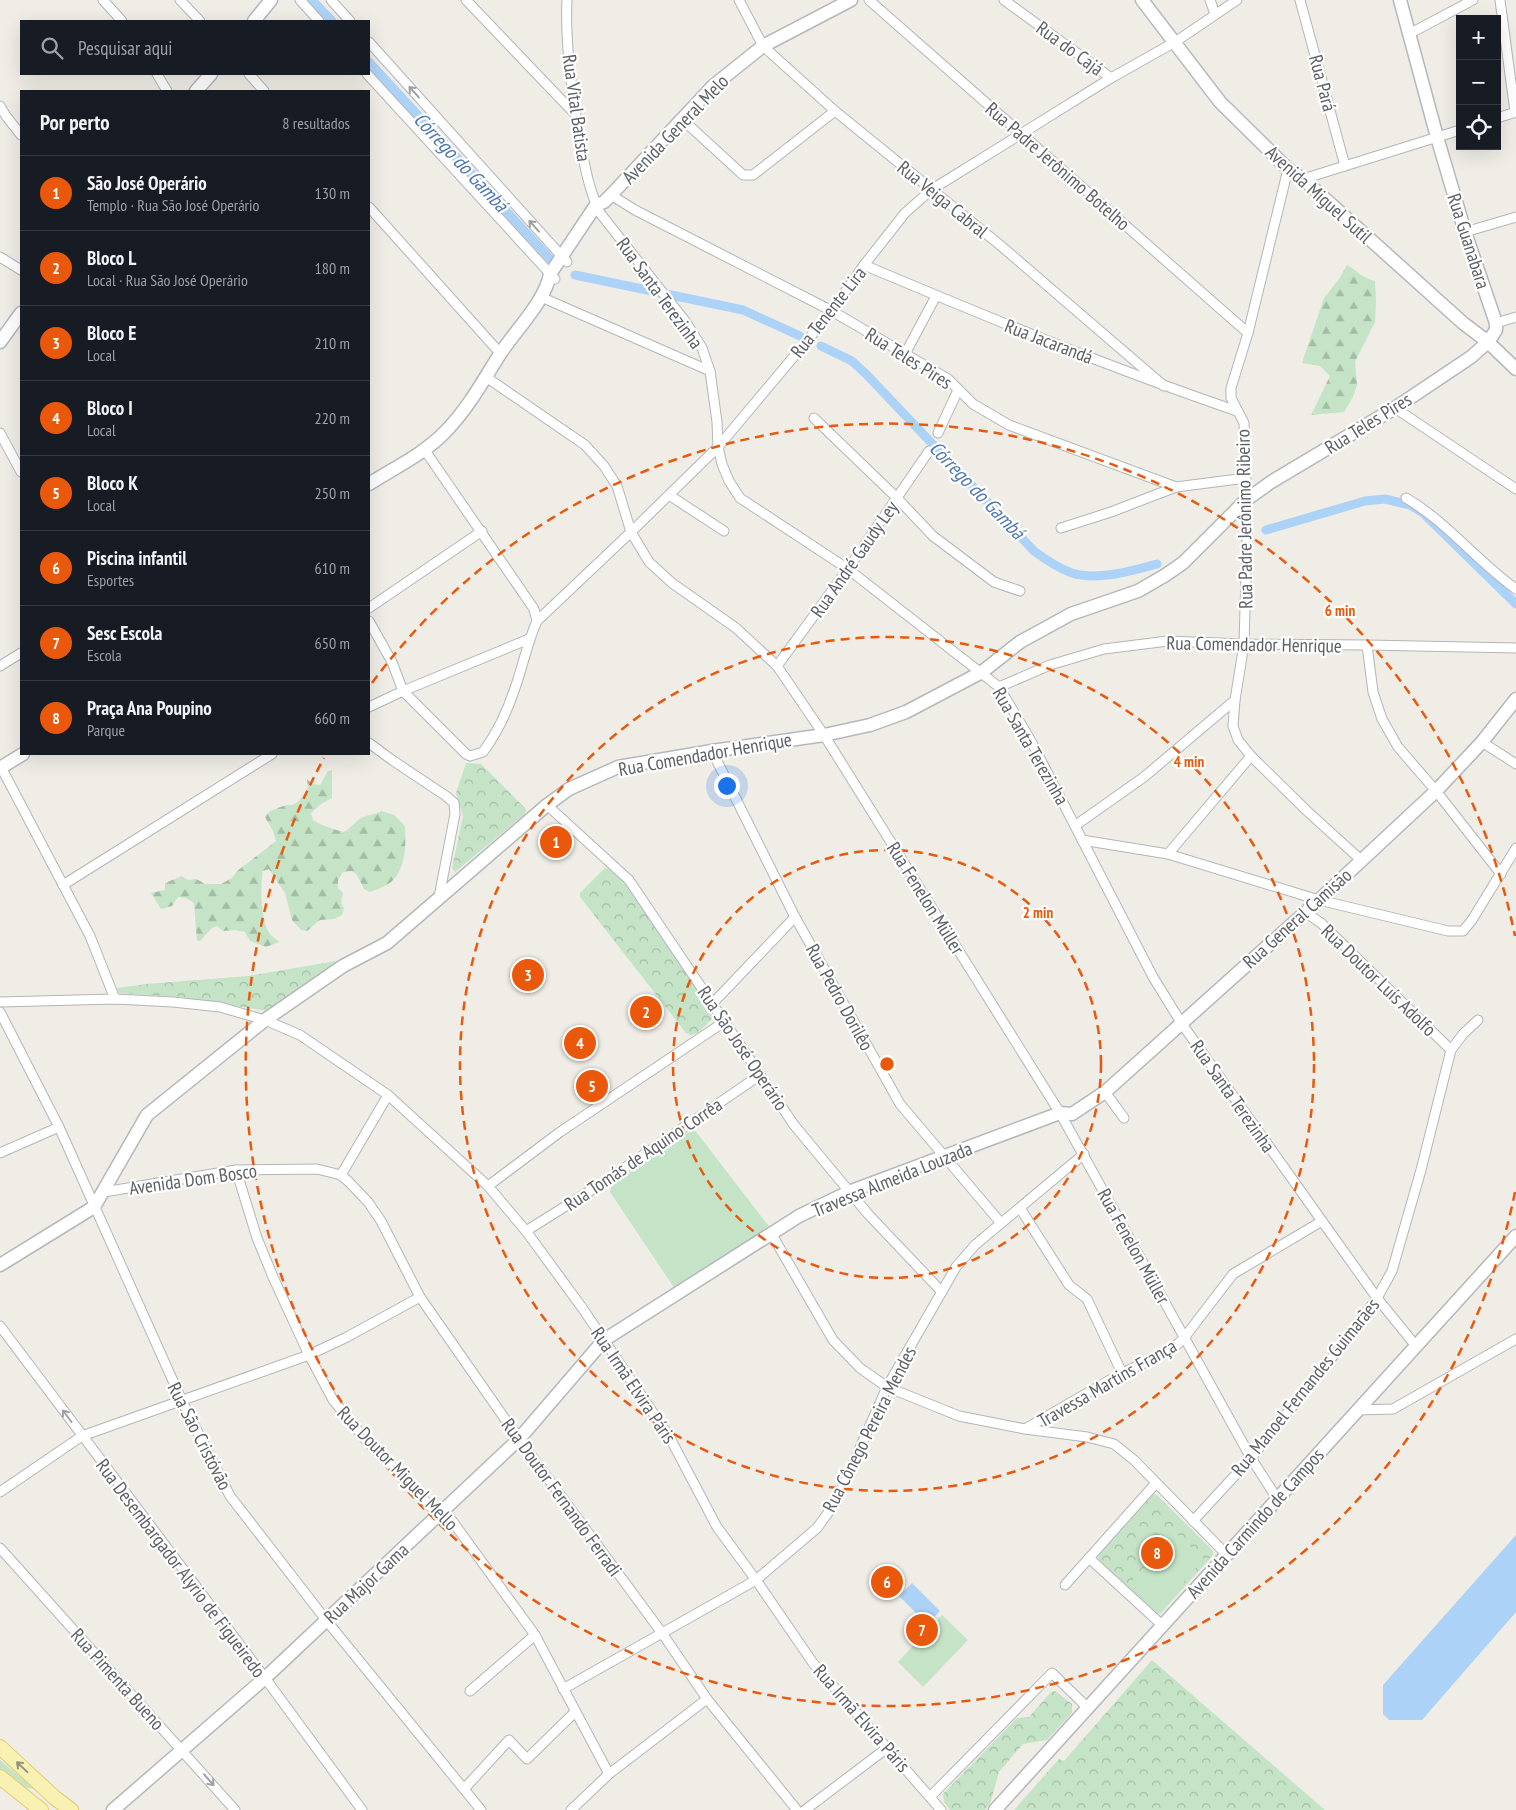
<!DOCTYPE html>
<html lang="pt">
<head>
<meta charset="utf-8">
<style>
	body { margin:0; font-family:"PT Sans Narrow",sans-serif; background:#242831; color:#f1f3f6 }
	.controls { position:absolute; right:15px; top:15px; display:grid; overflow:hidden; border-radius:0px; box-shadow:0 5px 20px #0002 }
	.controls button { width:45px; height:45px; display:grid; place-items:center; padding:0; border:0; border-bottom:1px solid #363941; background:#171b24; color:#f1f3f6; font:25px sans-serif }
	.you { position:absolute; left:726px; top:785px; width:18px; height:18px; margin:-12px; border:4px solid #fff; border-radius:50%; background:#1a73e8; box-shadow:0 0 0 8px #1a73e833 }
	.badge { display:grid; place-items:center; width:32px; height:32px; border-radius:50%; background:#ea580c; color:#fff; font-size:16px; font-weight:700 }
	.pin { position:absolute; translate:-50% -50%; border:2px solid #fff; box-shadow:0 1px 5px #0006 }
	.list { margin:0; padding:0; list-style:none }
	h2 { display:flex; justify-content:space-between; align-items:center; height:65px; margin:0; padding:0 20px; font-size:21px }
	h2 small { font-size:16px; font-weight:400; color:#9ea1a6 }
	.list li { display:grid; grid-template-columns:32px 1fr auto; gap:15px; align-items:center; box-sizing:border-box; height:75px; padding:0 20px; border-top:1px solid #363941 }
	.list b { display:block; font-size:19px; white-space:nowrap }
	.list p { margin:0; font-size:16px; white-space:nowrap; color:#9ea1a6 }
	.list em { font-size:16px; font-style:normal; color:#9ea1a6 }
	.icon { flex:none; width:28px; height:28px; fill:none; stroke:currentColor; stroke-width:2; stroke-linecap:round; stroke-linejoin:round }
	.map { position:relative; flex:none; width:1516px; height:1810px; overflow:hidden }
	.search { position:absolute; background:#171b24; box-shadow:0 5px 20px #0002; left:20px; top:20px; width:350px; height:55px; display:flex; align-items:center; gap:12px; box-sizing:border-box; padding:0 18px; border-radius:0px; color:#9ea1a6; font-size:19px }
	.panel { position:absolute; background:#171b24; box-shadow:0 5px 20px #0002; left:20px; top:90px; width:350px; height:665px; border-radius:0px }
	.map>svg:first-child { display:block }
	.grass { fill:url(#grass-tufts) }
	.forest { fill:url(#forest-firs) }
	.park { fill:url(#park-crowns) }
	.pitch { fill:#c5e4c7 }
	.water { fill:#add2f7 }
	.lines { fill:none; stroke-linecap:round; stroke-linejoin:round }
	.canal { stroke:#add2f7; stroke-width:9 }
	.street-casing { stroke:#b3b5ba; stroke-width:11 }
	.secondary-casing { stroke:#b5b7bc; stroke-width:15 }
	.primary-casing { stroke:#e5cb69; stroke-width:16 }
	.street { stroke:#fff; stroke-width:9 }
	.secondary { stroke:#fff; stroke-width:12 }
	.primary { stroke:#f8f1b2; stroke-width:14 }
	.oneway { stroke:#9ea0a3 }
	.oneway2 { stroke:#949380 }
	.ring { fill:none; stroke:#e8590c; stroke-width:2.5; stroke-dasharray:9 6 }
	.labels { text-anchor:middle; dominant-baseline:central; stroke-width:4.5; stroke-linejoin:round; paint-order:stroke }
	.street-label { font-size:19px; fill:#5e6065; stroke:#fff }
	.water-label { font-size:20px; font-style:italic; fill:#4f78b1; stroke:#fff }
	.centre { fill:#e8590c; stroke:#fff; stroke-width:2.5 }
	.ring-label { font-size:15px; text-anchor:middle; font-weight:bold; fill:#e8590c; stroke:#fff; stroke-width:4.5; stroke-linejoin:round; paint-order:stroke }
</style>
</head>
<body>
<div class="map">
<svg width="1516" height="1810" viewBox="0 0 1516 1810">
	<defs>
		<pattern id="grass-tufts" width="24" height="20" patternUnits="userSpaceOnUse" patternTransform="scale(1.25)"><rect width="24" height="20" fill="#c5e4c7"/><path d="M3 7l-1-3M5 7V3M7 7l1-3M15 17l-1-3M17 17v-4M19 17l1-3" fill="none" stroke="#a3bca5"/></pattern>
		<pattern id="forest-firs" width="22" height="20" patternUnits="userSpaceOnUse" patternTransform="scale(1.25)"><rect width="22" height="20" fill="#c5e4c7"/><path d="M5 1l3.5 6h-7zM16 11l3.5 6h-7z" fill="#a3bca5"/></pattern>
		<pattern id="park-crowns" width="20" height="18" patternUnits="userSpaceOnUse" patternTransform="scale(1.25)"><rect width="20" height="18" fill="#c5e4c7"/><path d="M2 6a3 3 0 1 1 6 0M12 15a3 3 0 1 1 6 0" fill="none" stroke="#a3bca5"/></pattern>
	</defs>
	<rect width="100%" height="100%" fill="#efede6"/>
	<polygon class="grass" points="0,1760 35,1789 21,1787 0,1769"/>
	<g class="forest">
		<path d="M 1347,265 C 1357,271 1363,278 1375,281 L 1376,302 L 1375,322 L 1355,362 L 1357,385 L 1353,397 L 1344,412 L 1311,415 L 1330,376 L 1320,366 L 1302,363 L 1324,298 L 1339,279 Z"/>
		<path d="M 332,770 L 332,798 L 321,804 L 311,813 L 313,820 C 318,824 338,831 344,832 C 351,828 355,822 361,818 C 368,814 374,816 381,811 L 394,815 L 405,826 C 406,845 406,869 391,882 C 386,887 377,889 370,892 L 364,889 L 357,875 L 352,871 L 343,872 L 338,880 L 338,888 L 343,893 L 341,903 L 344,908 L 342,915 L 334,919 L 320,920 L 307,931 L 301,930 L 292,920 L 285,893 L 269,869 L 263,871 C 260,886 261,918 268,931 C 270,935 276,939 279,942 L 266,947 L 250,941 L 245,932 L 235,930 L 223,931 L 217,926 L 212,928 L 200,941 L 197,941 L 194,903 L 186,898 L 178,897 L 172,906 L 161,909 L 151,893 L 165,890 L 165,883 L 182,876 L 188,880 L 196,879 L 206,884 L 221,884 L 232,878 L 237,871 L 276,841 L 273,831 L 265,817 L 270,811 L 286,805 L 292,805 L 299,801 L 308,788 L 307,779 L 312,784 L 320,785 L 328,771 Z"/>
	</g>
	<g class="park">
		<polygon points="466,763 481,764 526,809 525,814 455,872 452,868 463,816 456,793"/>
		<path d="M 605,868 C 629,871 696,988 712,1013 L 712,1019 L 698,1033 L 691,1035 L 686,1033 L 580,897 L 580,893 Z"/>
		<polygon points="342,960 267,1011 181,997 118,993 117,988 146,984 248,976"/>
		<polygon points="1153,1494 1157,1495 1213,1551 1213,1555 1161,1613 1156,1614 1098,1559 1099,1554"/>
		<polygon points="1152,1660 1325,1810 1014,1810 1059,1759 1064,1761"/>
		<polygon points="1055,1691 1072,1704 1072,1713 1047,1740 1023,1744 999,1772 990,1804 985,1810 950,1810 944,1802 943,1794 1017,1718 1029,1717 1051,1692"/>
	</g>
	<g class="pitch">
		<polygon points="694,1129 771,1229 675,1289 610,1192 612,1184"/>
		<polygon points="1175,1532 1204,1559 1158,1611 1129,1584"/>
		<polygon points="942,1615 968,1640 923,1687 898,1662"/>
	</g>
	<g class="water">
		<polygon points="1516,1535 1516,1612 1422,1720 1389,1720 1383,1714 1383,1685"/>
		<polygon points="912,1583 940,1611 927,1624 899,1596"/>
	</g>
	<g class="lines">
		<g class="canal">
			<polyline points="312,0 332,21"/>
			<polyline points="369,62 553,262"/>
			<polyline points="575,275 743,310 800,336"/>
			<path d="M 821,346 L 852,361 L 867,375 L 1034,551 C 1046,560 1058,568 1072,573 C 1097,581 1132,571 1157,564"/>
			<polyline points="1266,530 1365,501 1385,499 1410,505 1423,513 1516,604"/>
		</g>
		<defs>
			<g id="street">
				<polyline points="103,0 122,21"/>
				<polyline points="180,0 200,21"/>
				<polyline points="300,0 319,21"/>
				<polyline points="331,0 350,21"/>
				<polyline points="466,0 575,114"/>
				<path d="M 567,0 C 565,45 572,91 579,135 C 584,162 588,188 600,213 L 685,321 L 702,348 L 710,371 L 717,422 L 718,447 L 722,464 L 729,481 L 740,498 L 848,569 L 999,687 L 1031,741 L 1153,977 L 1182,1024 L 1322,1221 L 1377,1298 L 1416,1346"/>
				<polyline points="739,0 763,46 835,111 1000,245 1164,386"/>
				<polyline points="869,0 1248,333"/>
				<polyline points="1004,0 1111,78"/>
				<polyline points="1210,0 1215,14"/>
				<polyline points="1300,0 1345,166"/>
				<polyline points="1500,0 1515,112"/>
				<polyline points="1409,34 1473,0"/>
				<polyline points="369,42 567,262"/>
				<polyline points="157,74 167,91"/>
				<polyline points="249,74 264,91"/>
				<polyline points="367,74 555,279"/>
				<polyline points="0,106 6,116 21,135"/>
				<polyline points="1497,118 1516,112"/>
				<polyline points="683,120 743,175 753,175 835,111"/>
				<polyline points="1303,179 1460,130"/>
				<polyline points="611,195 635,210 832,311 948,379 973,404 1009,425 1176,487 1246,478"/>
				<polyline points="369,207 500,353"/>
				<polyline points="1465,232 1516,217"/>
				<polyline points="0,257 21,270"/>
				<path d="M 864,265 C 987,317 1111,368 1237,411"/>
				<polyline points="541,297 710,371"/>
				<polyline points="1496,323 1516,317"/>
				<polyline points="905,354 936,296"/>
				<polyline points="486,377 585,445 604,466 617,486 631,532 649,562 672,583 736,628 777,666 824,735 1060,1113 1251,1458 1278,1500"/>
				<polyline points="1395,408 1516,489"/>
				<polyline points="814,418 897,498 933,536 994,582 1020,591"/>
				<polyline points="0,433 21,472"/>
				<polyline points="938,433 958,390"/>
				<polyline points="424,449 534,609 537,621"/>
				<polyline points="669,495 724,531"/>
				<path d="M 1406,498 C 1447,522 1477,561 1516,589"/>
				<polyline points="1061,528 1111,512 1176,487"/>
				<polyline points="369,608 482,531"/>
				<path d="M 369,621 L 392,662 L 403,691 L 466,754 L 470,756 L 483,752 C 497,733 508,710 515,688 C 523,666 527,643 537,621 L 631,532 L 718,447 L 832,311 L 864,265 L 905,213 L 931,190 L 1111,78 L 1175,42 L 1237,0"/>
				<polyline points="1367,645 1373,692 1382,719 1398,747 1436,791 1501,874"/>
				<polyline points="0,666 21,653"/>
				<polyline points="777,666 848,569 929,451"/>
				<polyline points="999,687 1050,665 1104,649 1168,641 1244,644 1367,645 1516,648"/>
				<polyline points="369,707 403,691 529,639"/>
				<polyline points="1482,742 1516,764"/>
				<polyline points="369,743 392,760 446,796 454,803 455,814 439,897"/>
				<polyline points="712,751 795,917 900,1104 1000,1222"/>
				<polyline points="1251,756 1307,811 1361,860"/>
				<polyline points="1,767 90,936 115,999"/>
				<polyline points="547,805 629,880 794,1125 868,1214 942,1292"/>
				<polyline points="1076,825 1144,777 1235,700"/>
				<polyline points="1082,840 1168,854 1319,900 1448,931 1463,931 1472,920 1516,848"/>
				<polyline points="1168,854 1251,756 1238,740 1233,726 1235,700 1244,644 1247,540 1244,423 1231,398 1231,388 1248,333 1288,169"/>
				<polyline points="63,885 272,754"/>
				<polyline points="1305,912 1321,923 1451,1050"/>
				<polyline points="0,1002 115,999 173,1002 220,1007 265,1020 300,1035 388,1095 488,1186 526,1231 583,1309 670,1438 717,1527 756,1580 813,1663 941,1810"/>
				<polyline points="713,1003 795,917"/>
				<polyline points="0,1012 59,1127 182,1401 230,1496 326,1620 481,1810"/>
				<polyline points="1105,1092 1124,1118"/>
				<polyline points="0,1153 59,1127"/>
				<polyline points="236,1170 257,1238 273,1277 309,1355 333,1400 365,1439 432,1508 450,1518 535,1635 609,1774"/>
				<polyline points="341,1175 388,1095"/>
				<polyline points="488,1186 560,1132 724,1022"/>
				<polyline points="104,1192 236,1170 317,1169 341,1175 349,1182 368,1202 381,1221 420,1297 519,1439 662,1633 707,1699 797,1810"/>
				<polyline points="1020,1208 1069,1285 1087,1299 1122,1373"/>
				<polyline points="526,1231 601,1184 760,1075"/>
				<polyline points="771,1233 833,1340 860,1368 887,1387 959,1416 1025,1429 1087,1437 1114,1444 1134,1460 1227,1555"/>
				<polyline points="0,1326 265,1678 362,1810"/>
				<polyline points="1357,1410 1393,1409 1516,1339"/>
				<polyline points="1025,1429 1122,1373 1169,1352 1184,1338 1233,1274 1322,1221"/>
				<polyline points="0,1492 82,1436 309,1355 347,1337 420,1297"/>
				<polyline points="1193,1521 1251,1458 1342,1345 1377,1298 1392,1271 1421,1170 1451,1050 1463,1034 1478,1020"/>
				<polyline points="0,1548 235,1810"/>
				<polyline points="1089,1558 1162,1625"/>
				<polyline points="1065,1585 1156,1483"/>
				<polyline points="563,1689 756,1580 817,1528 836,1502 887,1387 956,1267 975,1245 1084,1154"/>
				<polyline points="470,1691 535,1635"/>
				<polyline points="464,1789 509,1740 527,1759 575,1712"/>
				<polyline points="931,1796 1052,1673 1088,1708"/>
				<polyline points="571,1810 609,1774 707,1699"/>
				<polyline points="805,1810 887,1748"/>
			</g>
			<g id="secondary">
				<polyline points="1142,0 1220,102 1288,169 1303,179 1463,323 1488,342 1516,369"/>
				<polyline points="254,21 271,0"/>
				<polyline points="196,91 211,74"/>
				<polyline points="0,342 21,313"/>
				<path d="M 369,484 C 394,468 424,454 445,432 C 467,410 483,381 500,354 C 515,331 546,300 550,274 L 596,205 L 604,202 L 611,195 L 713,86 L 763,46 L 851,0"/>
				<polyline points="0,768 23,754"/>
				<polyline points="0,1265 94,1207 147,1115 265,1020 343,966 387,943 547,805 569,789 618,767 712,751 824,735 870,725 906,712 982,672 1020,642 1071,614 1138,591 1164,576 1183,563 1246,500 1271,482 1395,408 1471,357 1488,342 1496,330 1496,323 1465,232 1437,137 1400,0"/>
				<polyline points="113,1810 265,1678 519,1439 604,1340 799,1216 851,1191 1060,1113 1072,1114 1105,1092 1319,900 1436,791 1482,742 1516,699"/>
				<polyline points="995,1810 1516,1236"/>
			</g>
			<g id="primary">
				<polyline points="0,1747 55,1798 71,1810"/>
				<polyline points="0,1777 41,1810"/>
			</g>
		</defs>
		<use href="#street" class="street-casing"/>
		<use href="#secondary" class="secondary-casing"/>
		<use href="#primary" class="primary-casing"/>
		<use href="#street" class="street"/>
		<use href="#secondary" class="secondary"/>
		<use href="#primary" class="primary"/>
	</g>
	<defs><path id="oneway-shaft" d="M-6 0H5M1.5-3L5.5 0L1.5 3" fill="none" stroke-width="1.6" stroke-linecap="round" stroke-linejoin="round" transform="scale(1.25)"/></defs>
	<g class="oneway">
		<use href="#oneway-shaft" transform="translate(414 92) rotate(-132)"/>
		<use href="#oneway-shaft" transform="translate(534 226) rotate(-132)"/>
		<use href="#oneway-shaft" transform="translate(67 1416) rotate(-127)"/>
		<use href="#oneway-shaft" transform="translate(209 1780) rotate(49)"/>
	</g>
	<use class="oneway2" href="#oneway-shaft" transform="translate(22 1767) rotate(-137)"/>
	<g class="ring">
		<circle cx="887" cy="1064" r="214"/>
		<circle cx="887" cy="1064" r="427"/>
		<path d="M1515 1192A641 641 0 1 1 324 758M372 683A641 641 0 0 1 1515 936"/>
	</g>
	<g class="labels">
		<g class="street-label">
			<text transform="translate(1070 48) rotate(36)">Rua do Cajá</text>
			<text transform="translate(1323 83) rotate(75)">Rua Pará</text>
			<text transform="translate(577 108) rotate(82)">Rua Vital Batista</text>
			<text transform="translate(675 129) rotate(-46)">Avenida General Melo</text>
			<text transform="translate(1058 166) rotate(41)">Rua Padre Jerônimo Botelho</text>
			<text transform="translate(1319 194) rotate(42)">Avenida Miguel Sutil</text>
			<text transform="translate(943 199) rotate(39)">Rua Veiga Cabral</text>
			<text transform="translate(1469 241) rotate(72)">Rua Guanabara</text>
			<text transform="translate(660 293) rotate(54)">Rua Santa Terezinha</text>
			<text transform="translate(828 312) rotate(-52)">Rua Tenente Lira</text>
			<text transform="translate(1049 341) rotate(21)">Rua Jacarandá</text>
			<text transform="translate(909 358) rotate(32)">Rua Teles Pires</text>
			<text transform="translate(1368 423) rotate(-32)">Rua Teles Pires</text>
			<text transform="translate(1244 519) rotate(-91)">Rua Padre Jerônimo Ribeiro</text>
			<text transform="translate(854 559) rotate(-55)">Rua André Gaudy Ley</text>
			<text transform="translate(1254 644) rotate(1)">Rua Comendador Henrique</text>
			<text transform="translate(1031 746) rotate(60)">Rua Santa Terezinha</text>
			<text transform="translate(705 754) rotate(-10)">Rua Comendador Henrique</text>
			<text transform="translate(926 898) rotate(58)">Rua Fenelon Müller</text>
			<text transform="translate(1297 918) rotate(-42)">Rua General Camisão</text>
			<text transform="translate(1379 980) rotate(44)">Rua Doutor Luís Adolfo</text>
			<text transform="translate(840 997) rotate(61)">Rua Pedro Dorilêo</text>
			<text transform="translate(743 1048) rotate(56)">Rua São José Operário</text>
			<text transform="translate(1233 1096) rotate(55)">Rua Santa Terezinha</text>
			<text transform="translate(643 1154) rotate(-34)">Rua Tomás de Aquino Corrêa</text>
			<text transform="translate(193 1179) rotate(-8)">Avenida Dom Bosco</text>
			<text transform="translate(892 1179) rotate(-22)">Travessa Almeida Louzada</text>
			<text transform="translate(1134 1246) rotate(61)">Rua Fenelon Müller</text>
			<text transform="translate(1107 1383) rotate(-30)">Travessa Martins França</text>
			<text transform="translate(634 1385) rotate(56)">Rua Irmã Elvira Páris</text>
			<text transform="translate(1305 1387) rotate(-51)">Rua Manoel Fernandes Guimarães</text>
			<text transform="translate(869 1429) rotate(-63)">Rua Cônego Pereira Mendes</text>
			<text transform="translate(200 1436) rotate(63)">Rua São Cristóvão</text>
			<text transform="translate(398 1468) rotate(46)">Rua Doutor Miguel Mello</text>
			<text transform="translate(562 1497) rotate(54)">Rua Doutor Fernando Ferradi</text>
			<text transform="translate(1255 1523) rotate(-48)">Avenida Carmindo de Campos</text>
			<text transform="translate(181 1568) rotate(53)">Rua Desembargador Alyrio de Figueiredo</text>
			<text transform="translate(366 1583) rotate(-43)">Rua Major Gama</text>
			<text transform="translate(118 1679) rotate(48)">Rua Pimenta Bueno</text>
			<text transform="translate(862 1718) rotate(49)">Rua Irmã Elvira Páris</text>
		</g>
		<g class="water-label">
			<text transform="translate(461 162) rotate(47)">Córrego do Gambá</text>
			<text transform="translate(977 490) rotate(46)">Córrego do Gambá</text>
		</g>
	</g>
	<circle cx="887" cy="1064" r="8" class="centre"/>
	<g class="ring-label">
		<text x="1340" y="616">6 min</text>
		<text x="1189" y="767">4 min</text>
		<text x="1038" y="918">2 min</text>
	</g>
</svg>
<div class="controls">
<button>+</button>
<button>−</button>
<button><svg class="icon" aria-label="locate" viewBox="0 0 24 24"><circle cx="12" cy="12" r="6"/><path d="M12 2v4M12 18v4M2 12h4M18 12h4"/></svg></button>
</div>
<div class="you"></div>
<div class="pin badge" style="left:556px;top:842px">1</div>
<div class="pin badge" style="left:646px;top:1012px">2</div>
<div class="pin badge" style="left:528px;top:975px">3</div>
<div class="pin badge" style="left:580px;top:1043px">4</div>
<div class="pin badge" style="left:592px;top:1086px">5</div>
<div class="pin badge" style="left:887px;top:1582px">6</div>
<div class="pin badge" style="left:922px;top:1630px">7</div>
<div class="pin badge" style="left:1157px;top:1553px">8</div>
<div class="search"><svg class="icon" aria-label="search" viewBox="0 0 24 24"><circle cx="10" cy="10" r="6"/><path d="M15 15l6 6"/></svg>Pesquisar aqui</div>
<section class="panel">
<h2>Por perto<small>8 resultados</small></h2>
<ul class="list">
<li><span class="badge">1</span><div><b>São José Operário</b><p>Templo · Rua São José Operário</p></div><em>130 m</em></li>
<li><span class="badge">2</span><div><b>Bloco L</b><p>Local · Rua São José Operário</p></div><em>180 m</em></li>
<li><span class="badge">3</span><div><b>Bloco E</b><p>Local</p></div><em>210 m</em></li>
<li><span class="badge">4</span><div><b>Bloco I</b><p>Local</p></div><em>220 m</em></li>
<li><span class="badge">5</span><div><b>Bloco K</b><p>Local</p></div><em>250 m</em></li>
<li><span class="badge">6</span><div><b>Piscina infantil</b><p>Esportes</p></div><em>610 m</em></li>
<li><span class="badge">7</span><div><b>Sesc Escola</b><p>Escola</p></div><em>650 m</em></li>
<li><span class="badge">8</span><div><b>Praça Ana Poupino</b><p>Parque</p></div><em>660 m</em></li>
</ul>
</section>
</div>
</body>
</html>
